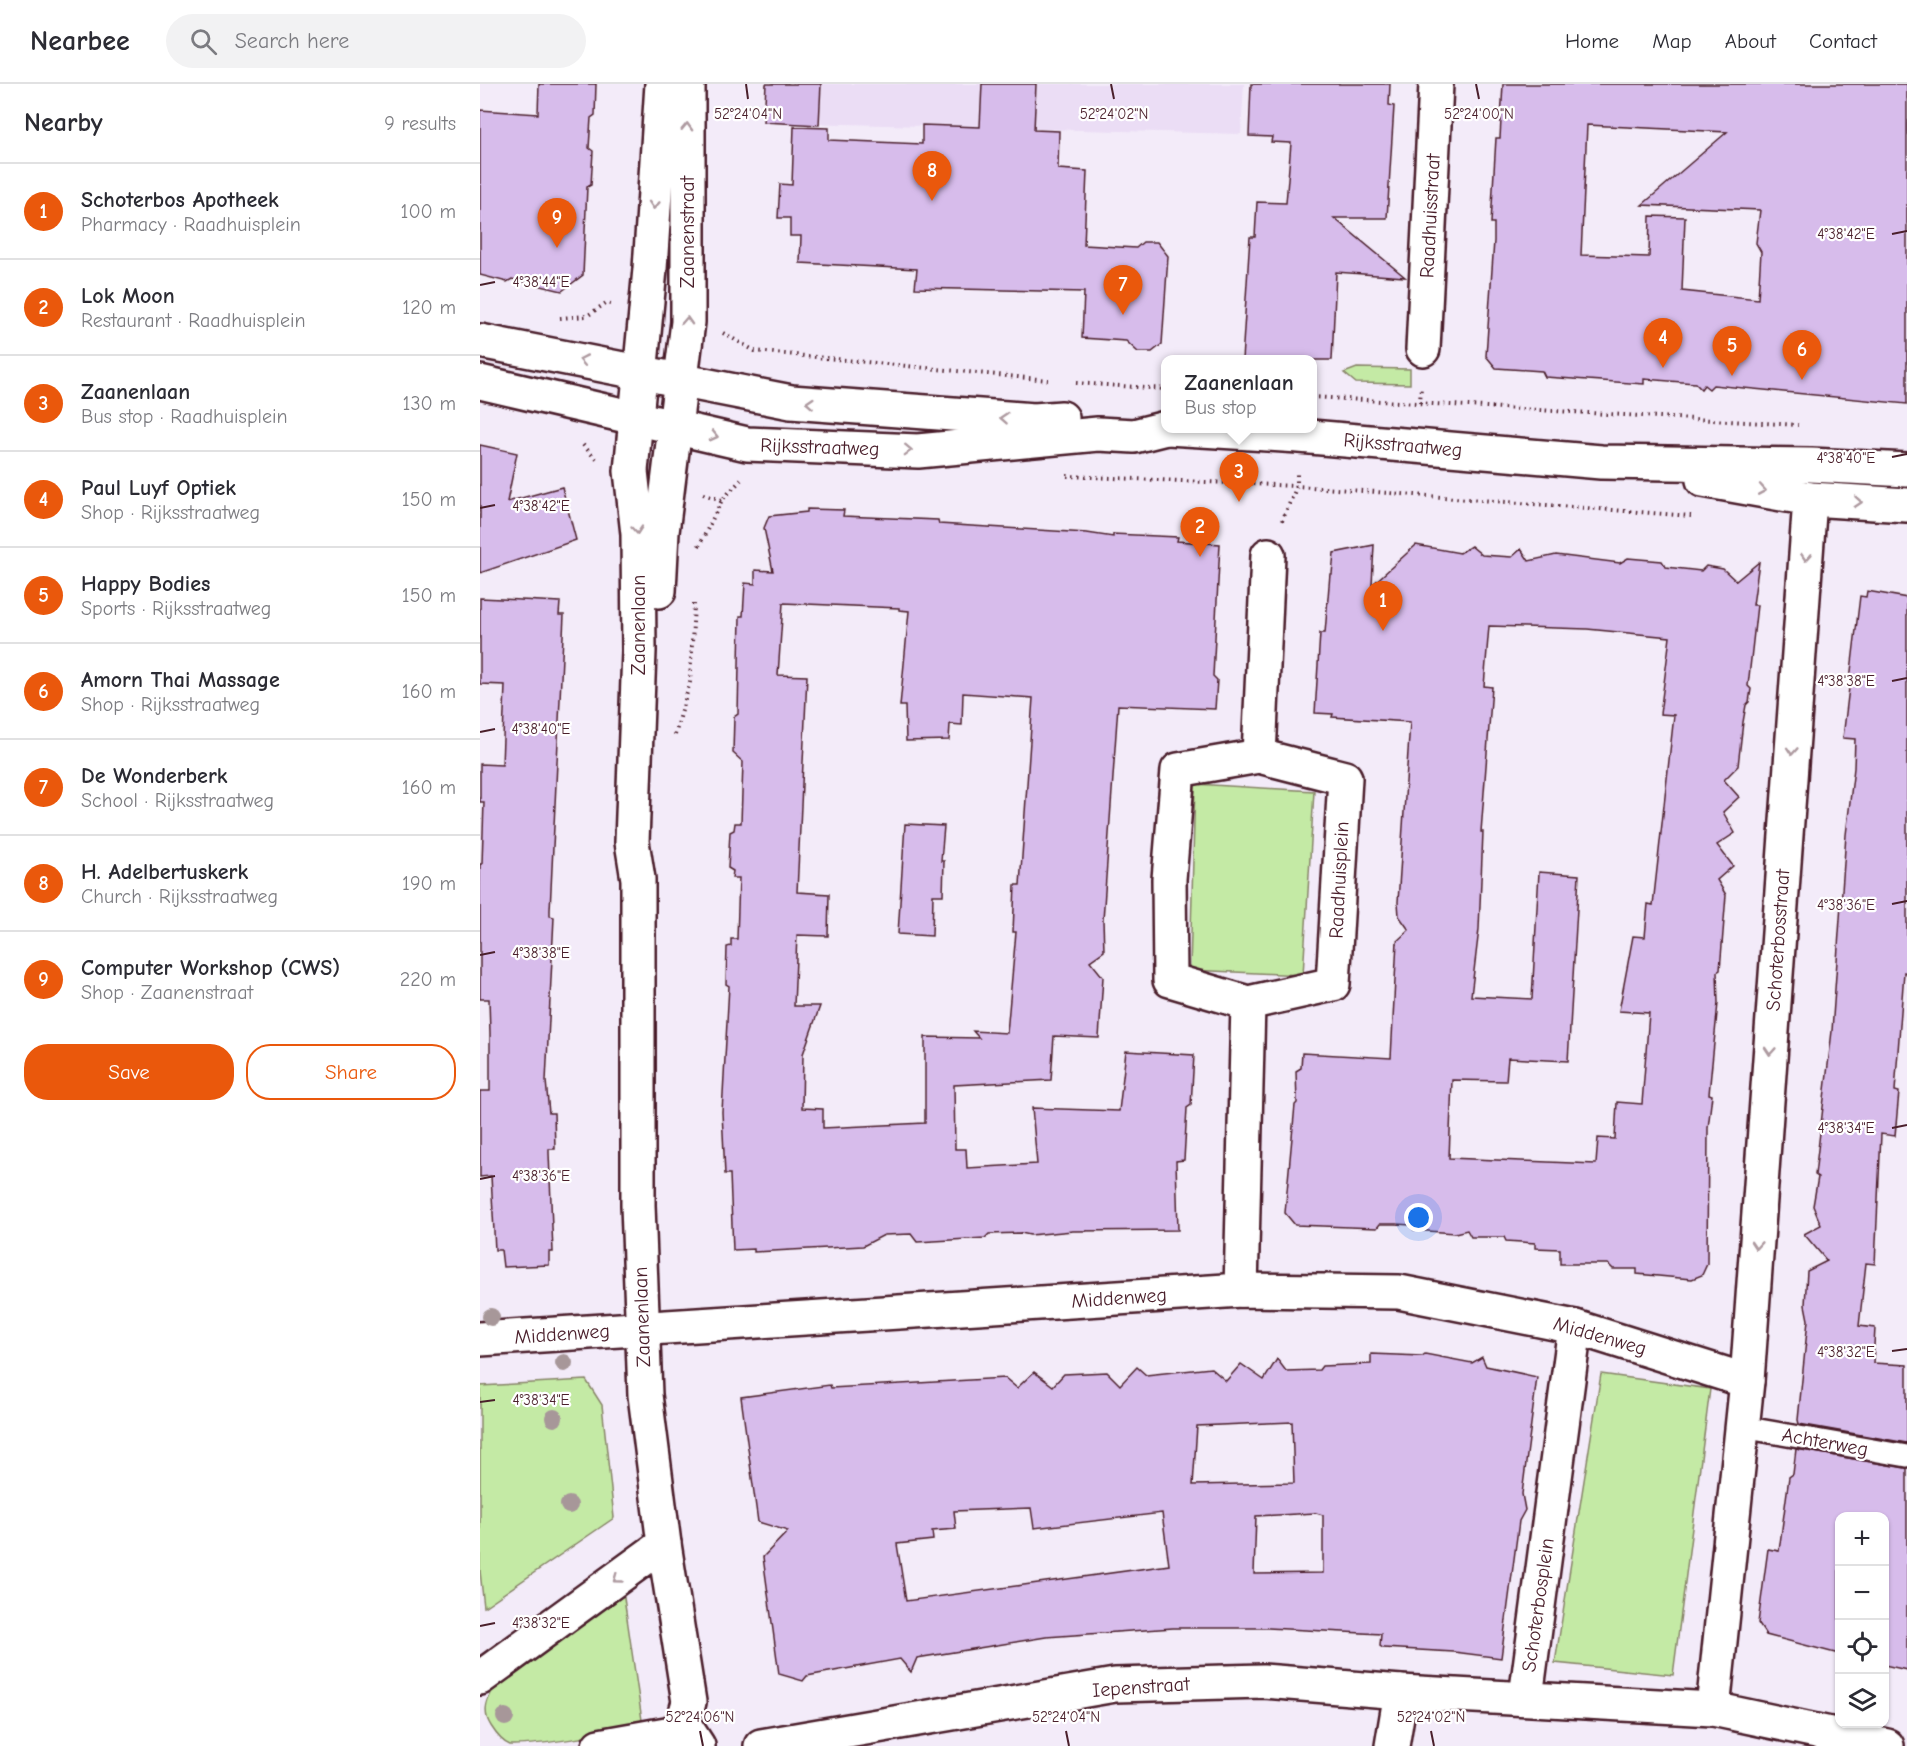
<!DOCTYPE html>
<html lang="en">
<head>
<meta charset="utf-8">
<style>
	body { margin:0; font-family:"Comic Neue",sans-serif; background:#f2f2f3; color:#2b2b33 }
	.controls { position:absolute; right:18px; bottom:18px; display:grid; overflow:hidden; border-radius:12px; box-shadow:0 2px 4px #0004 }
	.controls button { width:54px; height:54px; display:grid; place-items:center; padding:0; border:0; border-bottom:2px solid #e1e1e2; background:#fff; color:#2b2b33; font:30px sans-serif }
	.you { position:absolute; left:939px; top:1134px; width:21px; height:21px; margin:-15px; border:4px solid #fff; border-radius:50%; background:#1a73e8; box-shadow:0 0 0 9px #1a73e833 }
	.badge { display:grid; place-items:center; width:39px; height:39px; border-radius:50%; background:#ea580c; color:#fff; font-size:20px; font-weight:700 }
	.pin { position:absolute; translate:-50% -50px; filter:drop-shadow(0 2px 3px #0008) }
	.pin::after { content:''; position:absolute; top:32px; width:21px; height:18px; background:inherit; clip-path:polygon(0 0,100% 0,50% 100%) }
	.popup { position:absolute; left:681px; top:271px; width:156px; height:78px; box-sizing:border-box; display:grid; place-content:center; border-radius:12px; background:#fff; filter:drop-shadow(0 2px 4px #0005); font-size:20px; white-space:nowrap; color:#7c7c81 }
	.popup b { font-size:22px; color:#2b2b33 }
	.popup::after { content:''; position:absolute; left:50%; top:100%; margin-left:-12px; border:12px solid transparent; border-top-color:#fff }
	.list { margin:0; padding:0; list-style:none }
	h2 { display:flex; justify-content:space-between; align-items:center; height:78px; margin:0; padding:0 24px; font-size:26px }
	h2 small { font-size:20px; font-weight:400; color:#7c7c81 }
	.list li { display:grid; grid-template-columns:39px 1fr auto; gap:18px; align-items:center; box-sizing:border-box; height:96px; padding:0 24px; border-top:2px solid #e1e1e2 }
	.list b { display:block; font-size:22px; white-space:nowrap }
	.list p { margin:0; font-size:20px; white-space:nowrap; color:#7c7c81 }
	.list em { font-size:20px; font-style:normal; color:#7c7c81 }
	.actions { display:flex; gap:12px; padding:18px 24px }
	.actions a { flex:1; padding:14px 0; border:2px solid #ea580c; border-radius:24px; text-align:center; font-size:21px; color:#ea580c }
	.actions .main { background:#ea580c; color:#fff }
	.icon { flex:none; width:33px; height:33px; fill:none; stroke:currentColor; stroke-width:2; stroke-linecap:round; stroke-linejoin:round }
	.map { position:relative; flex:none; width:1427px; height:1662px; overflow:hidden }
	header { display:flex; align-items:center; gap:36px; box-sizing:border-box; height:84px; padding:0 30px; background:#fff; border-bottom:2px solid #e1e1e2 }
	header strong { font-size:28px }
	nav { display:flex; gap:33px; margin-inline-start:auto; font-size:21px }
	.search { width:420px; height:54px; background:#f2f2f3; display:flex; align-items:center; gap:15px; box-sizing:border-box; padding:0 21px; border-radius:33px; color:#7c7c81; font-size:22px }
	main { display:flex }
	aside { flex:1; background:#fff }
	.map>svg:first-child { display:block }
	.built { fill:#ebddf5 }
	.green { fill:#c4eaa5; stroke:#878468; stroke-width:1.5 }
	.building { fill:#d7bceb; stroke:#4a1f2b; stroke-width:1.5; fill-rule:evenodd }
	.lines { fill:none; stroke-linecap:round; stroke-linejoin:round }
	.service-casing { stroke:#4a1f2b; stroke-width:26 }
	.minor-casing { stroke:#4a1f2b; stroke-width:38 }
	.tertiary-casing { stroke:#4a1f2b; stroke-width:38 }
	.secondary-casing { stroke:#4a1f2b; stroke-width:38 }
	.path { stroke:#4a1f2b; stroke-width:4; stroke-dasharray:1.5 4.5; stroke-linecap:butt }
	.service { stroke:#fff; stroke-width:21 }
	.minor { stroke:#fff; stroke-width:33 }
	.tertiary { stroke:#fff; stroke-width:33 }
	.secondary { stroke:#fff; stroke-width:33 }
	.tree { fill:#a79799 }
	.oneway { stroke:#ae9aa0 }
	.ticks { fill:none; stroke:#4a1f2b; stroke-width:2 }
	.labels { text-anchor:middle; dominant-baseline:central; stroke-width:4.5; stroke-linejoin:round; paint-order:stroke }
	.street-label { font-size:20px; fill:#4a1f2b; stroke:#fff }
	.ticks-label { font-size:15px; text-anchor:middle; fill:#4a1f2b; stroke:#fff; stroke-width:4.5; stroke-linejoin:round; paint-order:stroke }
</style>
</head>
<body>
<header>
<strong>Nearbee</strong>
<div class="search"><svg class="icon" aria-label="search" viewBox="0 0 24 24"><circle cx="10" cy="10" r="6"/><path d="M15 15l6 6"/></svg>Search here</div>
<nav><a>Home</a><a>Map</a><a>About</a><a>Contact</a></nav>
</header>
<main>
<aside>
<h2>Nearby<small>9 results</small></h2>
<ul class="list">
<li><span class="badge">1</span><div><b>Schoterbos Apotheek</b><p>Pharmacy · Raadhuisplein</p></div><em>100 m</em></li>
<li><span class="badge">2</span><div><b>Lok Moon</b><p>Restaurant · Raadhuisplein</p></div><em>120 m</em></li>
<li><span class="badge">3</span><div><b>Zaanenlaan</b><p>Bus stop · Raadhuisplein</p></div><em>130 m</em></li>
<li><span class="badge">4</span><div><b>Paul Luyf Optiek</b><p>Shop · Rijksstraatweg</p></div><em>150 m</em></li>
<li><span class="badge">5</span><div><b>Happy Bodies</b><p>Sports · Rijksstraatweg</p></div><em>150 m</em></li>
<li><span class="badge">6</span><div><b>Amorn Thai Massage</b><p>Shop · Rijksstraatweg</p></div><em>160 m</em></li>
<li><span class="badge">7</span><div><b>De Wonderberk</b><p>School · Rijksstraatweg</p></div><em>160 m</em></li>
<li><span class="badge">8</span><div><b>H. Adelbertuskerk</b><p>Church · Rijksstraatweg</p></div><em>190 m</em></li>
<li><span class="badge">9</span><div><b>Computer Workshop (CWS)</b><p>Shop · Zaanenstraat</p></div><em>220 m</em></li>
</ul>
<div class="actions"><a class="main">Save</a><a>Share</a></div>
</aside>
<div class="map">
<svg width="1427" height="1662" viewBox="0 0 1427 1662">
	<rect width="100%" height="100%" fill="#f3ebf9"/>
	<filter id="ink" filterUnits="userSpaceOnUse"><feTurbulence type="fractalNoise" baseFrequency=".0167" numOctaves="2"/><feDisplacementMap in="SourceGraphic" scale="12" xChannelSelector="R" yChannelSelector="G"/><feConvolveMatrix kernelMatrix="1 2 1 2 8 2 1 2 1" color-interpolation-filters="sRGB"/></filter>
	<g filter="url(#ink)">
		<polygon class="built" points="286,0 764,0 761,50 284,38"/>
		<g class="green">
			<polygon points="877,284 930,285 930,300 876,299 864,289"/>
			<polygon points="715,700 834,707 823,891 710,886"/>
			<polygon points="1121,1290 1230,1305 1193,1591 1075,1579"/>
			<polygon points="106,1296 122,1321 134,1434 4,1523 0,1487 0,1302"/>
			<path d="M 143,1507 L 163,1643 C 134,1649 57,1662 30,1661 C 22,1658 16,1650 11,1642 C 1,1627 8,1614 16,1600 Z"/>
		</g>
		<g class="building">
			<polygon points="59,0 116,0 115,31 111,34 109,64 113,67 111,101 107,103 103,191 82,207 32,195 27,198 0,191 0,26 58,30"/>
			<polygon points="286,0 341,0 339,41 284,38"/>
			<polygon points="502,0 556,0 554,46 579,47 578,85 607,87 604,161 656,164 663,158 677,158 688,172 682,260 672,268 658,268 646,257 602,254 604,208 435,204 437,185 320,179 321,152 310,152 310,134 298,134 300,100 312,101 314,43 349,44 349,56 442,60 442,41 500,43"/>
			<polygon points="771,0 910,0 909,21 914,22 907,134 854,134 925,193 856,188 852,276 762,276 770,153 775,153 777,118 806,119 811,59 791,58 792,53 769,52"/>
			<path d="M 1023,0 L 1427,0 L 1427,320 L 1233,301 L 1229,305 L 1224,301 L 1221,305 L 1215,299 L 1164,295 L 1164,300 L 1065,293 L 1062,287 L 1016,284 L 1006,272 L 1014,157 L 1014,139 L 1011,139 L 1016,54 L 1020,54 ZM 1107,41 L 1247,48 L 1162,121 L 1280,126 L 1276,159 L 1281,168 L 1278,215 L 1202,207 L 1205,133 L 1170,132 L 1169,173 L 1101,171 Z"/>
			<polygon points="0,361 37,369 27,418 82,403 96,456 0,489"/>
			<path d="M 327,425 L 364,426 L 363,432 L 458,436 L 459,440 L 607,449 L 633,453 L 633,450 L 698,453 L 697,457 L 740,460 L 733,592 L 737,596 L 735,625 L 638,621 L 623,836 L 624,867 L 610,877 L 623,893 L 619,954 L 574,952 L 571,996 L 474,1001 L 475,1065 L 486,1065 L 487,1084 L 557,1080 L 552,1024 L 639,1027 L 646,967 L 714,971 L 711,1021 L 707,1024 L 704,1076 L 696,1077 L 698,1146 L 593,1147 L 550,1151 L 541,1149 L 509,1150 L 505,1154 L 437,1158 L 431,1150 L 404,1151 L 383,1162 L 274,1168 L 274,1165 L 253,1166 L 250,1090 L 245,1090 L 242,1028 L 249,902 L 246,900 L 247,863 L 251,862 L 251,855 L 257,855 L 259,794 L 252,794 L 253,787 L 248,784 L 250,748 L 254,746 L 255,739 L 261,739 L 263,678 L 253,669 L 254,633 L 258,630 L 260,532 L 263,532 L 265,499 L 275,500 L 275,486 L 293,487 L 284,444 L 289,432 L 327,428 ZM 303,519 L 419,524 L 419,526 L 429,527 L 420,622 L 425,622 L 426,657 L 469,656 L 470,640 L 482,641 L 483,609 L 553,614 L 540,801 L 535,801 L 533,848 L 536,848 L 527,949 L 493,947 L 499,954 L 445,953 L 445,1039 L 343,1044 L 343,1025 L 322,1024 L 323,970 L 340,922 L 314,922 L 317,851 L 348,852 L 349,810 L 317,808 L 327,592 L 298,591 Z"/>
			<path d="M 894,461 L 892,501 L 936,461 L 980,469 L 991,462 L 1002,471 L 1032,473 L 1041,465 L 1049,477 L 1076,471 L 1140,479 L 1148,474 L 1182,477 L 1186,483 L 1221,487 L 1226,482 L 1243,485 L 1256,497 L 1279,478 L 1273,521 L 1277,521 L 1268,602 L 1271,605 L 1269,618 L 1266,621 L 1263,638 L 1258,682 L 1244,696 L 1259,713 L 1243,728 L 1255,749 L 1237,761 L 1253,782 L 1237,796 L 1246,811 L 1240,886 L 1237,888 L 1238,919 L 1229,1010 L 1232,1011 L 1228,1044 L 1227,1180 L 1222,1191 L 1212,1195 L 1200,1194 L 1157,1190 L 1157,1185 L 1133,1185 L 1128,1180 L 1080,1180 L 1080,1165 L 1055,1164 L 1055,1159 L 1026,1157 L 1024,1153 L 991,1153 L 987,1146 L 975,1149 L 934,1146 L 931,1141 L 916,1140 L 900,1140 L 897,1144 L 815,1141 L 805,1129 L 815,1021 L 817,1019 L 816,987 L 821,984 L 822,969 L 911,974 L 917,857 L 929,846 L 919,832 L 918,818 L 930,638 L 852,633 L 853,630 L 835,629 L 840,549 L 845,549 L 850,490 L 852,490 L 854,469 ZM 1009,542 L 1107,545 L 1190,553 L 1180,630 L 1194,631 L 1173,821 L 1168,820 L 1165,853 L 1153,852 L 1139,927 L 1169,929 L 1162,1020 L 1137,1018 L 1135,1055 L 1118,1054 L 1116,1080 L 969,1074 L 972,996 L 1026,997 L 1028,974 L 1088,977 L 1099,791 L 1059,788 L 1052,915 L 991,912 L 999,845 L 1003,748 L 1001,748 L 1012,603 L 1004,602 Z"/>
			<polygon points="1387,507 1427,514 1427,889 1424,888 1415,1007 1419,1008 1415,1052 1401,1050 1395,1180 1386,1179 1379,1242 1395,1244 1393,1279 1427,1281 1427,1359 1319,1340 1318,1336 1328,1236 1325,1221 1327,1187 1347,1177 1324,1150 1341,1141 1333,1122 1338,1093 1335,1091 1352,947 1366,751 1374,684 1375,655 1363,654 1380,512 1386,513"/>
			<polygon points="0,514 80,518 79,531 84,531 70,826 70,832 74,833 66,997 69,1029 74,1029 75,1065 69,1065 69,1069 73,1168 69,1168 69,1181 23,1183 21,1166 15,1166 11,1092 0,1093 0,1007 10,1007 10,949 9,915 0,915 0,780 2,780 4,718 0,718 0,680 22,681 25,601 0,600"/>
			<polygon points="425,740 464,742 461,777 464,777 463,811 453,811 452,852 418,850"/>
			<path d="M 891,1270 L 942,1272 L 945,1270 L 992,1279 L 1002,1273 L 1006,1282 L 1057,1293 L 1042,1410 L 1045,1426 L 1039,1437 L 1021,1574 L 974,1568 L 903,1564 L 900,1562 L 901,1550 L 788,1544 L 693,1544 L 566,1553 L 437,1574 L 431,1588 L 420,1575 L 327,1592 L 323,1597 L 299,1590 L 283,1473 L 308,1447 L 278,1438 L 261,1313 L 350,1301 L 351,1304 L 525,1294 L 537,1304 L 554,1288 L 573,1302 L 584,1290 L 627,1288 L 640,1301 L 657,1283 L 666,1291 L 731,1284 L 746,1297 L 761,1280 L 784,1296 L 797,1275 L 806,1287 L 839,1286 L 842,1282 L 891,1280 ZM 812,1338 L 814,1399 L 713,1401 L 717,1342 ZM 551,1424 L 554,1444 L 682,1429 L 689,1481 L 426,1517 L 417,1460 L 453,1456 L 452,1447 L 476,1445 L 474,1427 ZM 836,1429 L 843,1431 L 843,1489 L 774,1490 L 776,1432 Z"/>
			<polygon points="1316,1365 1427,1384 1427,1586 1404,1581 1404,1432 1359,1432 1359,1570 1286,1551 1278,1539 1288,1465 1299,1467 1309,1393 1313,1390"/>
		</g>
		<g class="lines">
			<defs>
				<polyline id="service" points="1262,1343 1427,1372"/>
				<g id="minor">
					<polyline points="943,265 956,0"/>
					<polygon points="779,672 865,694 853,900 768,919 690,896 689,795 698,686"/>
					<polyline points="779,672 788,471"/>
					<polyline points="761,1206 768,919"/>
					<polyline points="0,1255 761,1206 919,1208 1095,1243 1267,1297"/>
					<polyline points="1046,1613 1095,1243"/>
					<polyline points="1233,1625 1267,1297 1330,415"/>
					<polyline points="281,1662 635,1601 783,1597 921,1608 1233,1625 1407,1662"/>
					<polyline points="912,1662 921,1608"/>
				</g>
				<g id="tertiary">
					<polyline points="182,0 170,185 151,387 158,450 159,567 152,758 158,795 158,1121 165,1311 184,1460 209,1618 203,1639 218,1662"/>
					<polyline points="179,507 182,448 208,238 208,0"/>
					<polyline points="0,1594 184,1460"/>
					<polyline points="119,1662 192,1649 203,1639"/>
				</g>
				<g id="secondary">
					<polyline points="0,257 311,318 554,336 582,334"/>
					<polyline points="0,298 267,360 438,367 618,350 654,352 686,344"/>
					<polyline points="688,344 819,352 1121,378 1331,381 1427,386"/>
					<polyline points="1223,396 1330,415 1427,421"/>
				</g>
			</defs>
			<use href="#service" class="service-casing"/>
			<use href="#minor" class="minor-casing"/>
			<use href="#tertiary" class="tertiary-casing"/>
			<use href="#secondary" class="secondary-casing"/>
			<g class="path">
				<polyline points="80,234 107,232 126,219 131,220"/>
				<polyline points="243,249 275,267 568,296"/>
				<polyline points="596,299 686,305"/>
				<polyline points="832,313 1318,341"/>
				<polyline points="940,319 941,302"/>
				<polyline points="103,361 116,375"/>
				<polyline points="587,392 817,402 1211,432"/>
				<polyline points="223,410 242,416"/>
				<polyline points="802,437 817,402 817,387"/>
				<polyline points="219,462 242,416 261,396"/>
				<polyline points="195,651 210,598 214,520"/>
			</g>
			<use href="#service" class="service"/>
			<use href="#minor" class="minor"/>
			<use href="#tertiary" class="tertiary"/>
			<use href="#secondary" class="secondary"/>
		</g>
		<g class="tree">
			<circle cx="11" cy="1233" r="9"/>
			<circle cx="84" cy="1279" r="9"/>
			<circle cx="74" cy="1334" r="9"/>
			<circle cx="89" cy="1421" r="9"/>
			<circle cx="25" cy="1633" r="9"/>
		</g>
		<defs><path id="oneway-chevron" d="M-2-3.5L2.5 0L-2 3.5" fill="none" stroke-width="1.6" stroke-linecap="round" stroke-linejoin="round" transform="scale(1.5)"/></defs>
		<g class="oneway">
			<use href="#oneway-chevron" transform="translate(207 43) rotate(-88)"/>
			<use href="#oneway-chevron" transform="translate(174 121) rotate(94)"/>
			<use href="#oneway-chevron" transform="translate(207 237) rotate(-87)"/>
			<use href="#oneway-chevron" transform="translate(103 276) rotate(-169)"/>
			<use href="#oneway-chevron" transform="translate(330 319) rotate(-176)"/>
			<use href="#oneway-chevron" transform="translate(524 334) rotate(-176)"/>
			<use href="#oneway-chevron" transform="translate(234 352) rotate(13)"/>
			<use href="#oneway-chevron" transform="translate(428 366) rotate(2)"/>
			<use href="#oneway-chevron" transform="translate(1282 406) rotate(10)"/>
			<use href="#oneway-chevron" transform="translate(1378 418) rotate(4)"/>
			<use href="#oneway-chevron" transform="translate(157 446) rotate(85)"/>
			<use href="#oneway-chevron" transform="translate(1326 473) rotate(94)"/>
			<use href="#oneway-chevron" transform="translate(1312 667) rotate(94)"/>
			<use href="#oneway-chevron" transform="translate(1290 967) rotate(94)"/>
			<use href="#oneway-chevron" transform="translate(1276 1161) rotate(94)"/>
			<use href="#oneway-chevron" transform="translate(137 1495) rotate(144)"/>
		</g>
	</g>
	<path class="ticks" d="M 266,0 L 268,15M 631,0 L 634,15M 996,0 L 999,15M 1412,150 L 1427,147M 0,201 L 15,198M 1412,373 L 1427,370M 0,424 L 15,421M 1412,597 L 1427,594M 0,648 L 15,645M 1412,820 L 1427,817M 0,871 L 15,868M 1412,1044 L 1427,1041M 0,1095 L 15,1092M 1412,1267 L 1427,1265M 0,1318 L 15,1316M 0,1542 L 15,1539M 220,1647 L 223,1662M 586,1647 L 589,1662M 951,1647 L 954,1662"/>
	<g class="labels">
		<g class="street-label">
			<text transform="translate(950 132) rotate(-87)">Raadhuisstraat</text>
			<text transform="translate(207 148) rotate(-90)">Zaanenstraat</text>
			<text transform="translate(923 361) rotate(5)">Rijksstraatweg</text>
			<text transform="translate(340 363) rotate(2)">Rijksstraatweg</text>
			<text transform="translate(158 541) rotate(-90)">Zaanenlaan</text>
			<text transform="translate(859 796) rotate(-87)">Raadhuisplein</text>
			<text transform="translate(1298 856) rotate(-86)">Schoterbosstraat</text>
			<text transform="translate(639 1214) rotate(-4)">Middenweg</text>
			<text transform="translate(162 1233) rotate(-92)">Zaanenlaan</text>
			<text transform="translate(82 1250) rotate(-4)">Middenweg</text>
			<text transform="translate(1120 1252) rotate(16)">Middenweg</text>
			<text transform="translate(1345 1358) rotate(10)">Achterweg</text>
			<text transform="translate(1058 1521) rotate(-82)">Schoterbosplein</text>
			<text transform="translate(661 1603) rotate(-4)">Iepenstraat</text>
		</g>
	</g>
	<g class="ticks-label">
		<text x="268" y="35">52°24'04"N</text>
		<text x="634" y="35">52°24'02"N</text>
		<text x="999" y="35">52°24'00"N</text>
		<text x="1366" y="155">4°38'42"E</text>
		<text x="61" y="203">4°38'44"E</text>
		<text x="1366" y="379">4°38'40"E</text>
		<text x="61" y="427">4°38'42"E</text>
		<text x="1366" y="602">4°38'38"E</text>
		<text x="61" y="650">4°38'40"E</text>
		<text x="1366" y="826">4°38'36"E</text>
		<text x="61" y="874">4°38'38"E</text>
		<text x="1366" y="1049">4°38'34"E</text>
		<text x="61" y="1097">4°38'36"E</text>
		<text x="1366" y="1273">4°38'32"E</text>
		<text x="61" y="1321">4°38'34"E</text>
		<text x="61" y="1544">4°38'32"E</text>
		<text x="220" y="1638">52°24'06"N</text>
		<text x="586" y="1638">52°24'04"N</text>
		<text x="951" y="1638">52°24'02"N</text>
	</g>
</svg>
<div class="controls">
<button>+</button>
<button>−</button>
<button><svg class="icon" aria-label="locate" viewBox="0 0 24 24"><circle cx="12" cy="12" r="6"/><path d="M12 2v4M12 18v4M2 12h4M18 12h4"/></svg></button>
<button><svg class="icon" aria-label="layers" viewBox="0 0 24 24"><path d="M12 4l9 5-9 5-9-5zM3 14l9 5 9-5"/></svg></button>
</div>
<div class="you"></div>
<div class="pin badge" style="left:903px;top:547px">1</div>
<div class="pin badge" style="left:720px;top:473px">2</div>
<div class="pin badge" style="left:759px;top:418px">3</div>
<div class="popup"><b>Zaanenlaan</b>Bus stop</div>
<div class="pin badge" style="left:1183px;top:284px">4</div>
<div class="pin badge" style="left:1252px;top:292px">5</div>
<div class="pin badge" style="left:1322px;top:296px">6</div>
<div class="pin badge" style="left:643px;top:231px">7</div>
<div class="pin badge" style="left:452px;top:117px">8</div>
<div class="pin badge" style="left:77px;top:164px">9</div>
</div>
</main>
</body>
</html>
